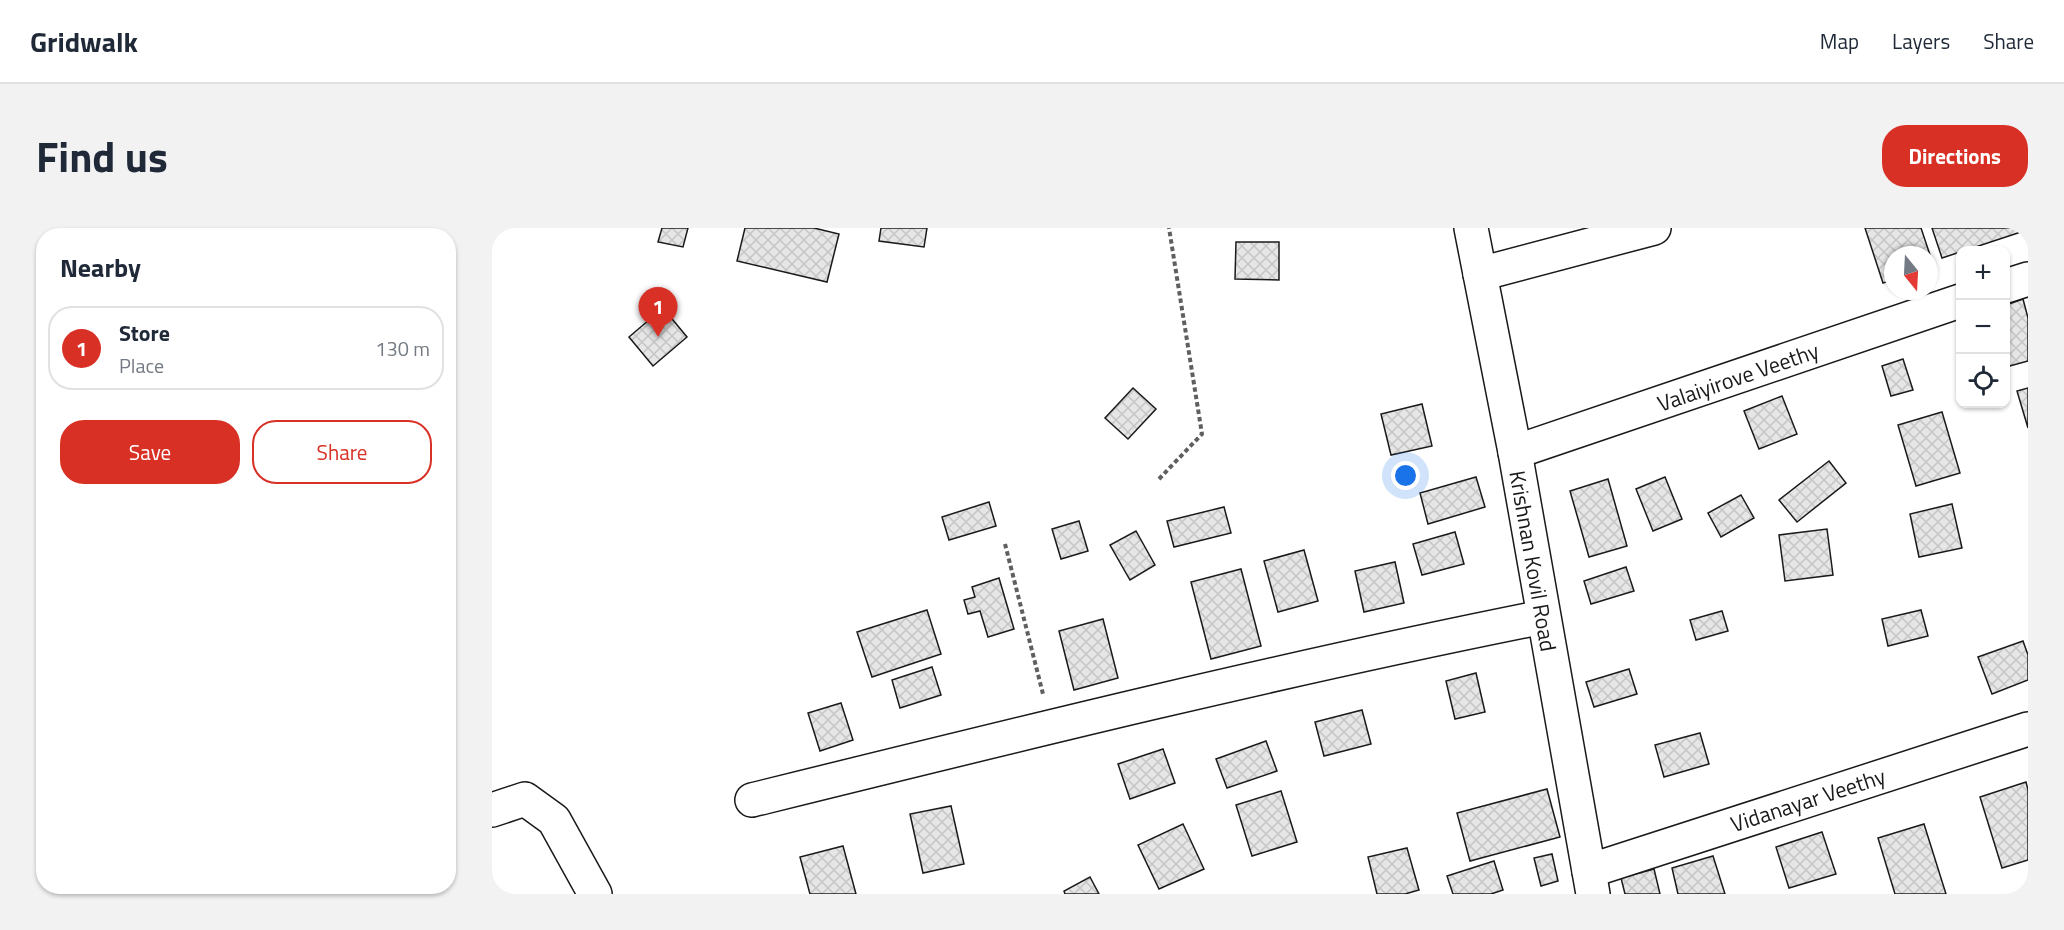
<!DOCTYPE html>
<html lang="en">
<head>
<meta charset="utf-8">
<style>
	body { margin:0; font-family:"Titillium Web",sans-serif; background:#f2f2f3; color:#1f2937 }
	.controls { position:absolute; right:18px; top:18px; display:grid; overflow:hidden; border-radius:12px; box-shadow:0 2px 4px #0004 }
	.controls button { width:54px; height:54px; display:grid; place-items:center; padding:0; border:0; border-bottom:2px solid #e0e1e3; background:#fff; color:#1f2937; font:30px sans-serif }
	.compass { position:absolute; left:1392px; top:18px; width:54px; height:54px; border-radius:50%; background:#fff; box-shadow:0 2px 4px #0004; rotate:162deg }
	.you { position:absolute; left:914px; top:248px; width:21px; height:21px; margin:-15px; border:4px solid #fff; border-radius:50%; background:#1a73e8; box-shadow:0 0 0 9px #1a73e833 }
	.badge { display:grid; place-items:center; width:39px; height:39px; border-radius:50%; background:#d93025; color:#fff; font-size:20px; font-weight:700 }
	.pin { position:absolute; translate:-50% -50px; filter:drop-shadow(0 2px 3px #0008) }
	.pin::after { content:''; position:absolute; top:32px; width:21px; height:18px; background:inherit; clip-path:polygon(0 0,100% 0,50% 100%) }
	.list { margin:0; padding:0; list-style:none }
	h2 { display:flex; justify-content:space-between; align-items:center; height:78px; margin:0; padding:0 24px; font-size:26px }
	h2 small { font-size:20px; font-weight:400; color:#747a83 }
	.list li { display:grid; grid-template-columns:39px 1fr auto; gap:18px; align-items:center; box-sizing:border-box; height:84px; margin:0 12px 12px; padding:0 12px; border:2px solid #e0e1e3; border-radius:24px }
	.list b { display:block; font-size:22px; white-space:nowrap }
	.list p { margin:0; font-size:20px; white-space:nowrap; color:#747a83 }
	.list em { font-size:20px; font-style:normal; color:#747a83 }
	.actions { display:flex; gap:12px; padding:18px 24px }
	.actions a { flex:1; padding:14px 0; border:2px solid #d93025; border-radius:24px; text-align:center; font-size:21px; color:#d93025 }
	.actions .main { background:#d93025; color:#fff }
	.icon { flex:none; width:33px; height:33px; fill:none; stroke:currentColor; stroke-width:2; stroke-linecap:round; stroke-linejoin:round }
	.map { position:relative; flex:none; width:1536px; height:666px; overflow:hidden; border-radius:24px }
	header { display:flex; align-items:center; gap:36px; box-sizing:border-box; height:84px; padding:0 30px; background:#fff; border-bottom:2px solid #e0e1e3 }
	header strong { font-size:28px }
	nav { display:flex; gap:33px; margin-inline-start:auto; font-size:21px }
	.intro { display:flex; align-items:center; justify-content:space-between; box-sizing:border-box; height:144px; padding:0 36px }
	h1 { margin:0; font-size:42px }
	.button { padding:15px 27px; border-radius:24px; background:#d93025; color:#fff; font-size:21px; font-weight:700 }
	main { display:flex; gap:36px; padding:0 36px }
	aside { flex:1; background:#fff; border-radius:24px; box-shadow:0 2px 4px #0004 }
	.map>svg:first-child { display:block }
	.building { fill:url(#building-cross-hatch); stroke:#1a1a1a; stroke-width:1.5 }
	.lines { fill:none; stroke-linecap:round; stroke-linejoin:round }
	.minor-casing { stroke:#1a1a1a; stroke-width:36 }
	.path { stroke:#5f5f5f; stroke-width:4; stroke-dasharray:4.5 3; stroke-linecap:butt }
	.minor { stroke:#fff; stroke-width:33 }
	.labels { text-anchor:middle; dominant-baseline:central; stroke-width:4.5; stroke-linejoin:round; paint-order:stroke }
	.street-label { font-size:22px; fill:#1a1a1a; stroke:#fff }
</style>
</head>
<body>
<header>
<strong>Gridwalk</strong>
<nav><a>Map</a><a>Layers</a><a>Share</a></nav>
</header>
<div class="intro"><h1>Find us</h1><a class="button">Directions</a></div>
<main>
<aside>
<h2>Nearby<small></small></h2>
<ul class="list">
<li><span class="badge">1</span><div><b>Store</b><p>Place</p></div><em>130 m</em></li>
</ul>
<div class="actions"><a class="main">Save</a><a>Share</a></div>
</aside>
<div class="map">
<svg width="1536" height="666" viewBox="0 0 1536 666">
	<defs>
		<pattern id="building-cross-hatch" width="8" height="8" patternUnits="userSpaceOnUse" patternTransform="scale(1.5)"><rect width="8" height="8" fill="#e6e6e6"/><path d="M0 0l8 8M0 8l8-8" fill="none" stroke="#c5c5c5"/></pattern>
	</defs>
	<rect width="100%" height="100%" fill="#fff"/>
	<g class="building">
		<polygon points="170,0 196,0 191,19 166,14"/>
		<polygon points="253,0 322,0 347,6 335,54 245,33"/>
		<polygon points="389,0 435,0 432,19 387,13"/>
		<polygon points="1373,0 1429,0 1442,39 1437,41 1437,27 1401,27 1401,52 1391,55"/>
		<polygon points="1440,0 1534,0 1535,2 1450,30"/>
		<polygon points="744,14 787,14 787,52 743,51"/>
		<polygon points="1531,71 1536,90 1536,133 1514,139 1514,77"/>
		<polygon points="171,80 195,109 161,138 137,109"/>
		<polygon points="1411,131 1421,162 1399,168 1390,138"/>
		<polygon points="641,160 664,181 636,211 613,190"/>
		<polygon points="1536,160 1536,200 1525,163"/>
		<polygon points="1290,168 1305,206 1267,221 1252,183"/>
		<polygon points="930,176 940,218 899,227 889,186"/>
		<polygon points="1450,184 1468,245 1424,258 1406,197"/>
		<polygon points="1337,233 1354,255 1305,294 1287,272"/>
		<polygon points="984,249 993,279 936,296 928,265"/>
		<polygon points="1173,249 1190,291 1161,303 1144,261"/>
		<polygon points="1116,251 1135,318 1097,329 1078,263"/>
		<polygon points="1249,267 1262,290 1229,309 1216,285"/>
		<polygon points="497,274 504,298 457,312 450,289"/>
		<polygon points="1460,276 1470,320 1427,329 1418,286"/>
		<polygon points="732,279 739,305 682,319 675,293"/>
		<polygon points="587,293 596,323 569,331 560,301"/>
		<polygon points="1335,301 1341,347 1293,353 1287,307"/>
		<polygon points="644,303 663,337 638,352 618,317"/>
		<polygon points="963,304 972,336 930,347 921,316"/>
		<polygon points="812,322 826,373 786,384 772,333"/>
		<polygon points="903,334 912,375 872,384 863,343"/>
		<polygon points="1134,339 1142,363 1099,376 1092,353"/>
		<polygon points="749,341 769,418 719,431 699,354"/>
		<polygon points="507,350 522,401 496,409 488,383 476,386 472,372 483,369 480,359"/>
		<polygon points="435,382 449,426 380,449 365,404"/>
		<polygon points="1429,382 1436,408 1396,418 1390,391"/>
		<polygon points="1230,383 1236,403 1204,412 1198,392"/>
		<polygon points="611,391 626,450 582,462 567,403"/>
		<polygon points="1531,413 1536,427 1536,452 1500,466 1486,429"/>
		<polygon points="440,439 449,467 408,480 400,452"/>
		<polygon points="1137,441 1145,466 1102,479 1094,454"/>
		<polygon points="984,445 993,484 963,491 954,453"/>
		<polygon points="349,475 361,512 328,523 316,485"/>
		<polygon points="870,482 879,516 832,528 823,494"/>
		<polygon points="1208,505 1217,536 1172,549 1163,517"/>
		<polygon points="774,513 785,543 735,560 724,531"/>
		<polygon points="671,521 683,555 638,571 626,536"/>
		<polygon points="1534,554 1536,562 1536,632 1510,640 1488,569"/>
		<polygon points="1055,561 1068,609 978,633 965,585"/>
		<polygon points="789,563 805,614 760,628 744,577"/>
		<polygon points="459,578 472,636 431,645 418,586"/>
		<polygon points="691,596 712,641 667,661 646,617"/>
		<polygon points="1432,596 1454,666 1403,666 1386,610"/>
		<polygon points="1330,604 1344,646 1297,660 1284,619"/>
		<polygon points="351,618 364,666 318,666 308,629"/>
		<polygon points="915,620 927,662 913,666 885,666 876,629"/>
		<polygon points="1060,626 1066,653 1049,658 1042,630"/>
		<polygon points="1221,628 1233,666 1186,666 1180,640"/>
		<polygon points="1002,633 1011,662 999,666 961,666 955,648"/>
		<polygon points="1162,641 1168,666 1133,666 1129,650"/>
		<polygon points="598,649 607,666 573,666 572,663"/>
	</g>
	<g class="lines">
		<defs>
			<g id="minor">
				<polyline points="979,0 1023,224 1101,666"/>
				<polyline points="988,46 1162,0"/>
				<polyline points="1514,58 1536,51"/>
				<polyline points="1023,224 1468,73"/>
				<path d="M 260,572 C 523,507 785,442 1051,389"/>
				<polyline points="0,582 33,571 62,592 103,666"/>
				<polyline points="1097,643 1536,501"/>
			</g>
		</defs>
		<use href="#minor" class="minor-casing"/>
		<g class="path">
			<polyline points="667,251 710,206 677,0"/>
			<polyline points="513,316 551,466"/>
		</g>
		<use href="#minor" class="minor"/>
	</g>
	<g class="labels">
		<g class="street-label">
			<text transform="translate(1246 149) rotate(-19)">Valaiyirove Veethy</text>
			<text transform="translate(1041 333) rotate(80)">Krishnan Kovil Road</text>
			<text transform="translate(1316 572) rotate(-18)">Vidanayar Veethy</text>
		</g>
	</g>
</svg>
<div class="controls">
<button>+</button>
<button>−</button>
<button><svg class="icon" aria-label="locate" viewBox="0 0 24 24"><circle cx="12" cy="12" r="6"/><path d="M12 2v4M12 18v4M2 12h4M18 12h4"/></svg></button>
</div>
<svg class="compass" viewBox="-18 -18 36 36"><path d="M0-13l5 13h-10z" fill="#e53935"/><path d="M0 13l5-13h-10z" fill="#747a83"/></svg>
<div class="you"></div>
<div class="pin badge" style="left:166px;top:109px">1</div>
</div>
</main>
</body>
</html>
